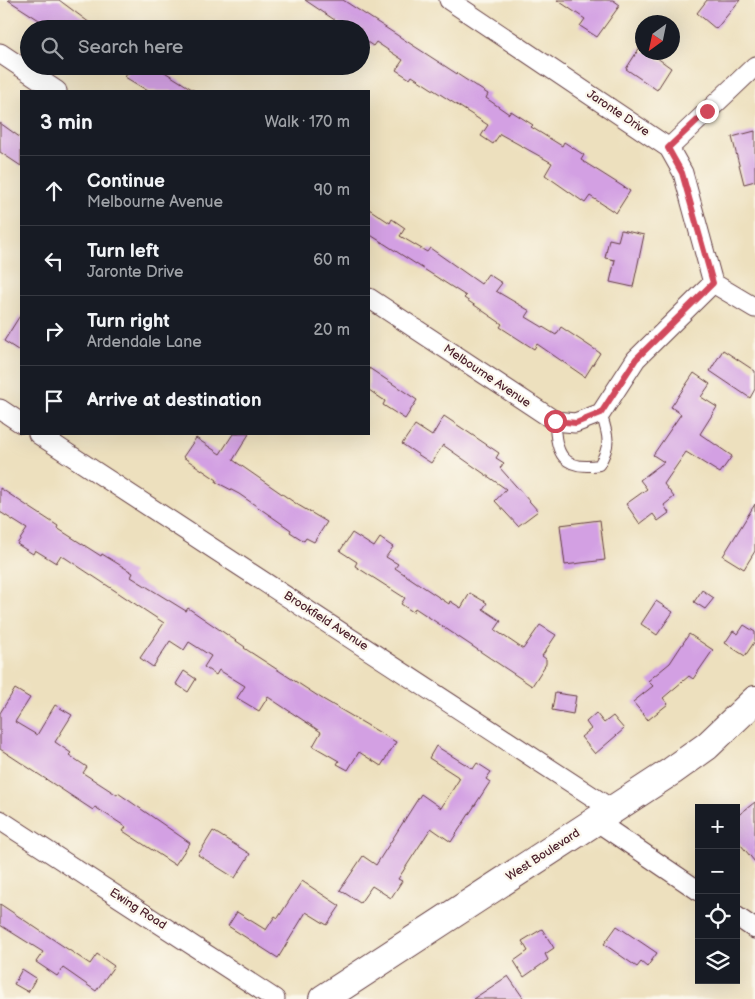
<!DOCTYPE html>
<html lang="en">
<head>
<meta charset="utf-8">
<style>
	body { margin:0; font-family:"Balsamiq Sans",sans-serif; background:#20242c; color:#f1f3f6 }
	.controls { position:absolute; right:15px; bottom:15px; display:grid; overflow:hidden; border-radius:0px; box-shadow:0 5px 20px #0002 }
	.controls button { width:45px; height:45px; display:grid; place-items:center; padding:0; border:0; border-bottom:1px solid #363941; background:#171b24; color:#f1f3f6; font:25px sans-serif }
	.compass { position:absolute; left:635px; top:15px; width:45px; height:45px; border-radius:50%; background:#171b24; box-shadow:0 5px 20px #0002; rotate:213deg }
	.stop { position:absolute; width:15px; height:15px; margin:-11px; border:4px solid #d1495b; border-radius:50%; background:#fff }
	.stop.end { background:#d1495b; border-color:#fff; box-shadow:0 1px 5px #0008 }
	.list { margin:0; padding:0; list-style:none }
	h2 { display:flex; justify-content:space-between; align-items:center; height:65px; margin:0; padding:0 20px; font-size:21px }
	h2 small { font-size:16px; font-weight:400; color:#9ea1a6 }
	.list li { display:grid; grid-template-columns:32px 1fr auto; gap:15px; align-items:center; box-sizing:border-box; height:70px; padding:0 20px; border-top:1px solid #363941 }
	.list b { display:block; font-size:19px; white-space:nowrap }
	.list p { margin:0; font-size:16px; white-space:nowrap; color:#9ea1a6 }
	.list em { font-size:16px; font-style:normal; color:#9ea1a6 }
	.icon { flex:none; width:28px; height:28px; fill:none; stroke:currentColor; stroke-width:2; stroke-linecap:round; stroke-linejoin:round }
	.map { position:relative; flex:none; width:755px; height:999px; overflow:hidden }
	.search { position:absolute; background:#171b24; box-shadow:0 5px 20px #0002; left:20px; top:20px; width:350px; height:55px; display:flex; align-items:center; gap:12px; box-sizing:border-box; padding:0 18px; border-radius:28px; color:#9ea1a6; font-size:19px }
	.panel { position:absolute; background:#171b24; box-shadow:0 5px 20px #0002; left:20px; top:90px; width:350px; height:345px; border-radius:0px }
	.map>svg:first-child { display:block }
	.building { fill:#d3a0e3 }
	.lines { fill:none; stroke-linecap:round; stroke-linejoin:round }
	.lane-casing { stroke:#623c41; stroke-width:12 }
	.street-casing { stroke:#623c41; stroke-width:21 }
	.secondary-casing { stroke:#623c41; stroke-width:30 }
	.lane { stroke:#fff; stroke-width:10 }
	.street { stroke:#fff; stroke-width:19 }
	.secondary { stroke:#fff; stroke-width:28 }
	.route { stroke:#d1495b; stroke-width:6 }
	.labels { text-anchor:middle; dominant-baseline:central; stroke-width:4.5; stroke-linejoin:round; paint-order:stroke }
	.street-label { font-size:12px; fill:#4a1f2b; stroke:#fbf7ec }
</style>
</head>
<body>
<div class="map">
<svg width="755" height="999" viewBox="0 0 755 999">
	<rect width="100%" height="100%" fill="#fbf7ec"/>
	<filter id="ink" filterUnits="userSpaceOnUse"><feTurbulence type="fractalNoise" baseFrequency=".02" numOctaves="2"/><feDisplacementMap in="SourceGraphic" scale="10" xChannelSelector="R" yChannelSelector="G"/><feConvolveMatrix kernelMatrix="1 2 1 2 8 2 1 2 1" color-interpolation-filters="sRGB"/></filter>
	<filter id="wash" filterUnits="userSpaceOnUse"><feTurbulence type="fractalNoise" baseFrequency=".0096" numOctaves="4" result="noise"/><feDisplacementMap in="SourceGraphic" scale="20" xChannelSelector="R" yChannelSelector="G"/><feGaussianBlur stdDeviation="1.12" result="paint"/><feColorMatrix in="noise" values="0 0 0 0 0 0 0 0 0 0 0 0 0 0 0 0 0 1.4 0 .05"/><feComposite in="paint" operator="in"/></filter>
	<g filter="url(#wash)">
		<rect width="100%" height="100%" fill="#ede0be"/>
		<g id="blocks">
			<g class="building">
				<polygon points="8,0 59,0 98,29 53,29"/>
				<polygon points="305,0 343,0 488,94 486,98 509,114 511,111 533,125 531,127 562,146 564,142 584,155 581,160 630,191 616,213 590,196 585,203 545,175 552,163 500,134 493,144 481,136 488,125 412,76 410,79 396,70 403,60 376,42 373,46 361,38 361,29 348,29"/>
				<polygon points="557,0 613,0 620,5 597,37 580,26 585,19"/>
				<polygon points="707,0 740,0 716,29 697,13"/>
				<polygon points="640,47 642,52 649,52 671,68 657,90 626,69"/>
				<polygon points="132,66 155,66 195,91 148,91 125,77"/>
				<polygon points="0,123 21,138 21,166 0,152"/>
				<polygon points="755,131 755,181 744,184 732,137"/>
				<polygon points="369,209 390,223 392,219 405,228 400,236 427,252 430,248 481,284 488,274 502,283 496,291 530,311 526,317 556,335 561,327 600,353 585,377 537,344 534,349 500,327 502,324 464,298 466,296 369,234"/>
				<polygon points="621,230 644,235 633,287 610,282 615,260 605,258 609,239 618,241"/>
				<polygon points="21,314 21,352 4,341"/>
				<polygon points="723,350 755,371 755,389 750,398 710,371"/>
				<polygon points="369,368 417,400 405,419 383,405 385,401 369,390"/>
				<polygon points="694,373 710,384 701,397 717,407 700,434 732,456 720,473 686,452 664,484 674,497 664,505 669,513 658,521 653,514 640,524 626,504 647,489 640,480 664,462 653,455 681,414 671,407"/>
				<polygon points="444,416 499,453 496,458 504,463 500,468 538,511 518,526 495,501 506,489 443,445 431,463 402,444 415,425 432,436"/>
				<polygon points="233,434 249,434 233,460 298,505 327,522 314,542 306,538 304,541 290,532 291,530 239,494 216,482 217,480 183,457 196,438 220,454"/>
				<polygon points="0,488 58,526 57,528 101,556 102,554 133,573 131,577 186,611 188,608 245,647 244,648 321,698 396,742 381,766 359,752 348,770 337,764 339,761 313,746 321,732 268,697 259,711 237,698 245,686 219,670 216,675 204,667 211,656 189,642 184,650 170,641 153,667 140,658 164,623 61,555 56,563 35,550 33,554 17,544 27,529 0,512"/>
				<polygon points="755,504 755,551 744,569 723,556"/>
				<polygon points="600,520 605,560 565,565 560,525"/>
				<polygon points="352,533 374,547 380,538 393,547 386,557 398,564 395,568 449,604 450,601 461,608 470,593 487,603 483,609 501,621 495,630 523,649 540,625 556,635 542,656 546,659 546,664 532,686 415,608 413,612 401,604 405,598 355,566 357,562 340,551"/>
				<polygon points="702,590 714,598 705,609 694,602"/>
				<polygon points="656,601 673,612 657,635 641,624"/>
				<polygon points="744,625 755,632 755,641 745,656 725,643 733,631 738,634"/>
				<polygon points="689,634 713,650 693,679 689,676 663,698 668,704 648,720 633,702 653,686 648,681 670,663"/>
				<polygon points="184,671 196,679 188,692 176,684"/>
				<polygon points="15,689 30,698 15,722 37,735 55,705 72,715 55,742 71,753 69,755 87,767 83,773 117,795 118,793 190,843 175,865 123,831 126,827 95,807 93,810 0,749 0,713"/>
				<polygon points="555,693 576,696 573,714 552,710"/>
				<polygon points="596,713 604,723 613,716 624,729 595,754 581,737 591,729 586,722"/>
				<polygon points="436,746 473,769 477,763 491,772 486,779 490,782 451,842 431,828 398,879 402,881 391,898 372,886 360,903 340,890 363,856 376,865 421,794 441,808 460,778 429,758"/>
				<polygon points="755,802 755,862 736,839 736,817"/>
				<polygon points="213,831 250,854 235,878 198,855"/>
				<polygon points="302,881 340,906 327,925 306,912 278,958 228,926 237,912 266,930 275,916 278,918"/>
				<polygon points="0,904 90,964 97,954 114,966 96,991 63,968 57,976 36,962 43,952 0,925"/>
				<polygon points="617,926 657,953 647,967 641,962 637,967 604,944"/>
				<polygon points="542,929 554,948 545,954 548,960 524,977 514,961 528,951 522,941"/>
				<polygon points="22,969 36,978 28,992 14,984"/>
				<polygon points="508,976 524,999 473,999"/>
			</g>
		</g>
	</g>
	<g filter="url(#ink)">
		<use href="#blocks" fill-opacity="0" stroke="#623c41" stroke-width="1"/>
		<g class="lines">
			<defs>
				<path id="lane" d="M 555,421 C 555,453 563,471 599,465 C 612,444 608,435 601,413"/>
				<g id="street">
					<polyline points="449,0 669,148 683,173 713,283"/>
					<polyline points="0,53 57,91"/>
					<polyline points="669,148 755,66"/>
					<polyline points="713,283 755,308"/>
					<polyline points="369,298 555,421 575,423 601,413 636,359 713,283"/>
					<polyline points="0,409 21,423"/>
					<polyline points="38,434 613,810"/>
					<polyline points="0,820 275,999"/>
					<polyline points="596,821 699,891"/>
					<polyline points="736,916 755,929"/>
				</g>
				<polyline id="secondary" points="323,999 672,771 707,746 755,700"/>
			</defs>
			<use href="#lane" class="lane-casing"/>
			<use href="#street" class="street-casing"/>
			<use href="#secondary" class="secondary-casing"/>
			<use href="#lane" class="lane"/>
			<use href="#street" class="street"/>
			<use href="#secondary" class="secondary"/>
		</g>
	</g>
	<g class="lines" filter="url(#ink)">
		<polyline class="route" points="555,421 576,423 601,413 636,359 713,283 682,173 668,148 707,111"/>
	</g>
	<g class="labels">
		<g class="street-label">
			<text transform="translate(618 113) rotate(34)">Jaronte Drive</text>
			<text transform="translate(487 376) rotate(34)">Melbourne Avenue</text>
			<text transform="translate(326 621) rotate(33)">Brookfield Avenue</text>
			<text transform="translate(543 855) rotate(-33)">West Boulevard</text>
			<text transform="translate(138 909) rotate(33)">Ewing Road</text>
		</g>
	</g>
</svg>
<div class="controls">
<button>+</button>
<button>−</button>
<button><svg class="icon" aria-label="locate" viewBox="0 0 24 24"><circle cx="12" cy="12" r="6"/><path d="M12 2v4M12 18v4M2 12h4M18 12h4"/></svg></button>
<button><svg class="icon" aria-label="layers" viewBox="0 0 24 24"><path d="M12 4l9 5-9 5-9-5zM3 14l9 5 9-5"/></svg></button>
</div>
<svg class="compass" viewBox="-18 -18 36 36"><path d="M0-13l5 13h-10z" fill="#e53935"/><path d="M0 13l5-13h-10z" fill="#9ea1a6"/></svg>
<div class="stop" style="left:555px;top:421px"></div>
<div class="stop end" style="left:707px;top:111px"></div>
<div class="search"><svg class="icon" aria-label="search" viewBox="0 0 24 24"><circle cx="10" cy="10" r="6"/><path d="M15 15l6 6"/></svg>Search here</div>
<section class="panel">
<h2>3 min<small>Walk · 170 m</small></h2>
<ul class="list">
<li><svg class="icon" aria-label="ahead" viewBox="0 0 24 24"><path d="M12 20V5M6 11l6-6 6 6"/></svg><div><b>Continue</b><p>Melbourne Avenue</p></div><em>90 m</em></li>
<li><svg class="icon" aria-label="left" viewBox="0 0 24 24"><path d="M17 20v-9H6M10 6l-5 5 5 5"/></svg><div><b>Turn left</b><p>Jaronte Drive</p></div><em>60 m</em></li>
<li><svg class="icon" aria-label="right" viewBox="0 0 24 24"><path d="M7 20v-9h11M14 6l5 5-5 5"/></svg><div><b>Turn right</b><p>Ardendale Lane</p></div><em>20 m</em></li>
<li><svg class="icon" aria-label="arrive" viewBox="0 0 24 24"><path d="M6 21V4h12l-3 4 3 4H6"/></svg><div><b>Arrive at destination</b></div></li>
</ul>
</section>
</div>
</body>
</html>
